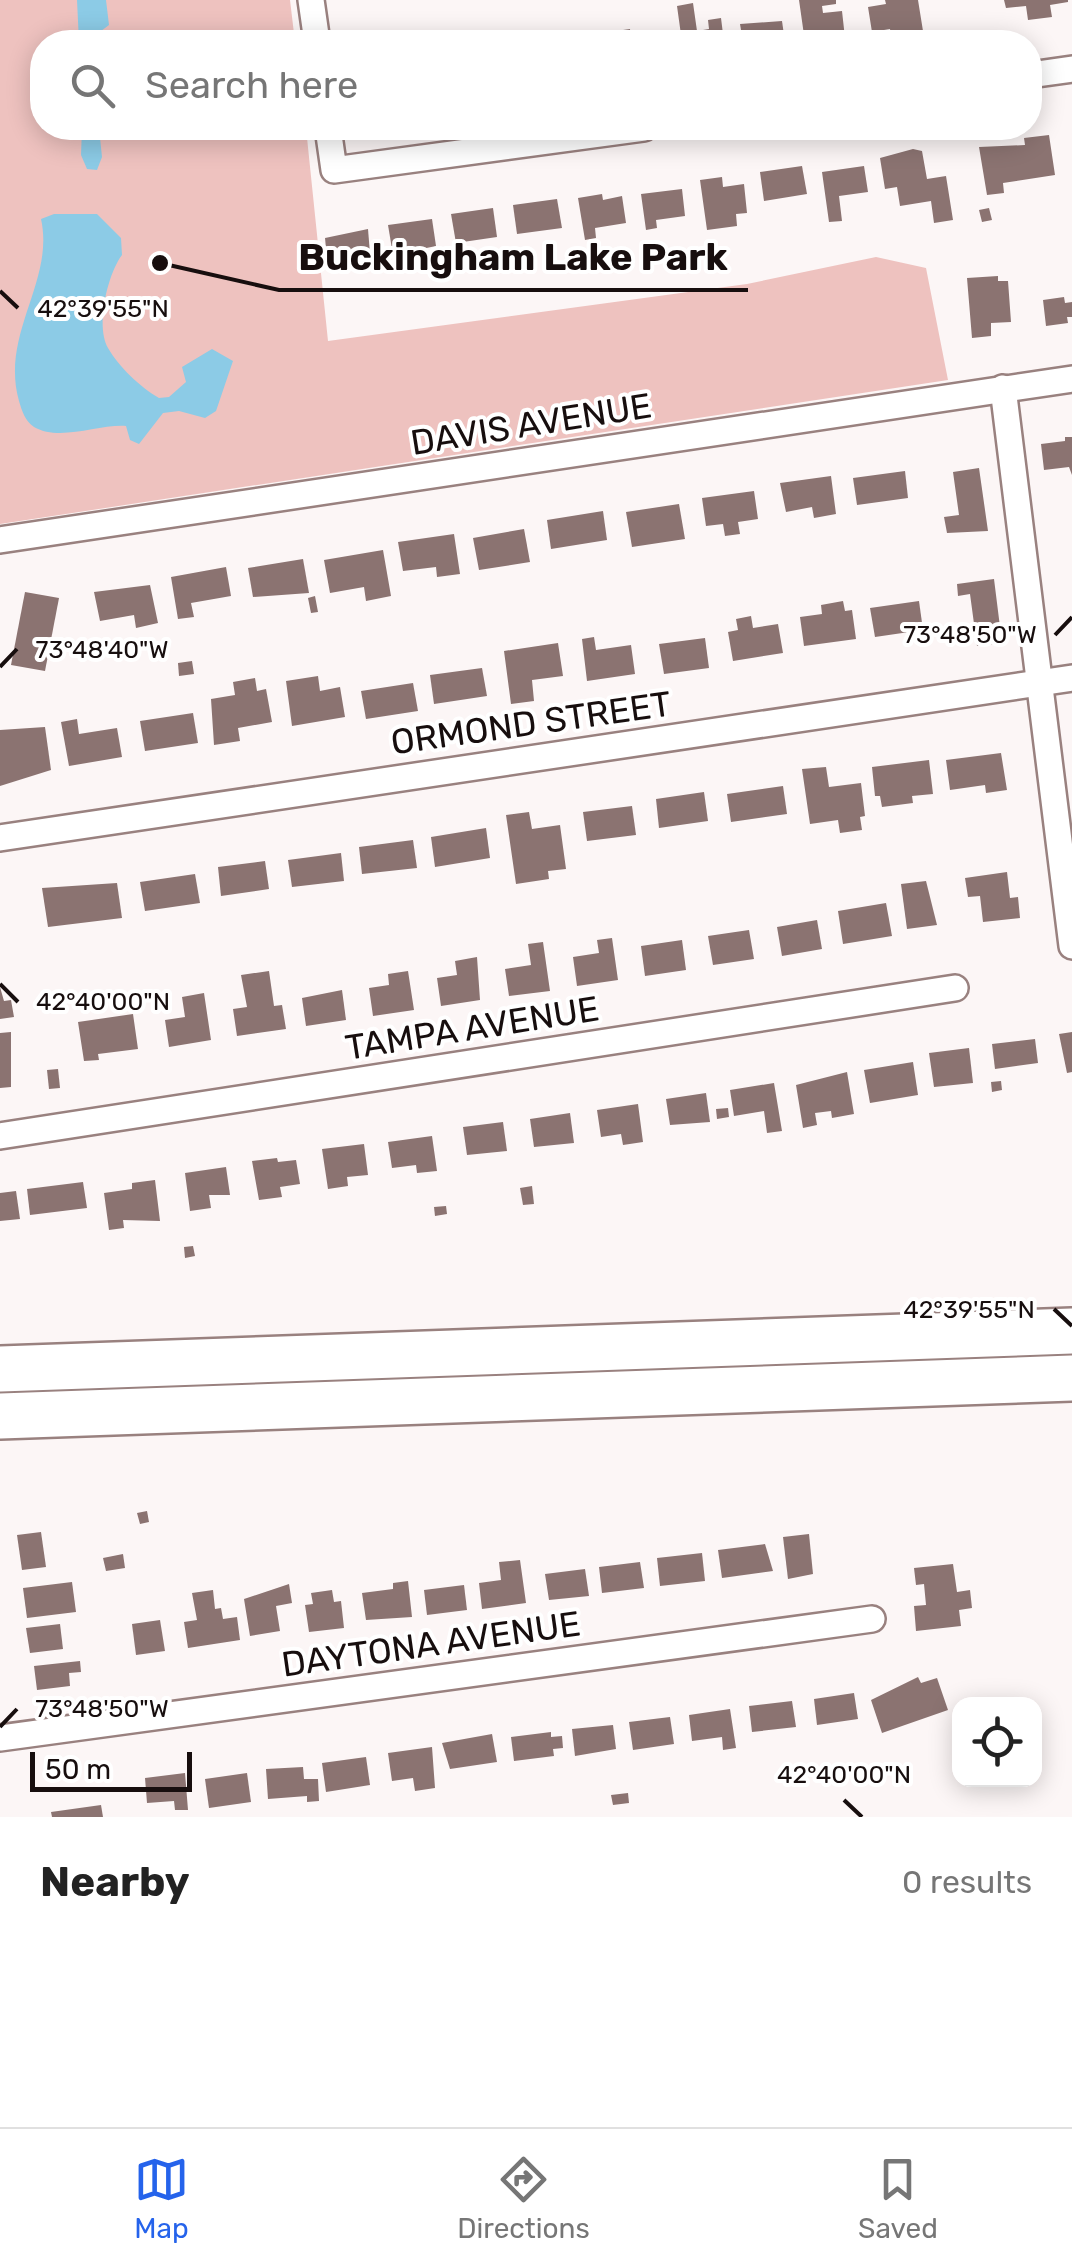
<!DOCTYPE html>
<html lang="en">
<head>
<meta charset="utf-8">
<style>
	body { margin:0; font-family:Rubik,sans-serif; background:#f6f6f6; color:#222 }
	.controls { position:absolute; right:30px; bottom:30px; display:grid; overflow:hidden; border-radius:20px; box-shadow:0 5px 25px #0003 }
	.controls button { width:90px; height:90px; display:grid; place-items:center; padding:0; border:0; border-bottom:2px solid #e0e0e0; background:#fff; color:#222; font:50px sans-serif }
	.scale { position:absolute; left:30px; bottom:25px; width:162px; box-sizing:border-box; padding-left:10px; border:5px solid #170e0e; border-top:0; font-size:28px; line-height:35px; white-space:nowrap; color:#170e0e; -webkit-text-stroke:8px #fff; paint-order:stroke }
	.list { margin:0; padding:0; list-style:none }
	h2 { display:flex; justify-content:space-between; align-items:center; height:130px; margin:0; padding:0 40px; font-size:42px }
	h2 small { font-size:32px; font-weight:400; color:#767676 }
	.icon { flex:none; width:55px; height:55px; fill:none; stroke:currentColor; stroke-width:2; stroke-linecap:round; stroke-linejoin:round }
	.map { position:relative; flex:none; width:1072px; height:1817px; overflow:hidden }
	.search { position:absolute; background:#fff; box-shadow:0 5px 25px #0003; left:30px; right:30px; top:30px; height:110px; display:flex; align-items:center; gap:25px; box-sizing:border-box; padding:0 35px; border-radius:40px; color:#767676; font-size:38px }
	.sheet { height:310px; background:#fff }
	nav { display:flex; justify-content:space-around; align-items:center; box-sizing:border-box; height:140px; border-top:2px solid #e0e0e0; background:#fff; font-size:28px; color:#767676 }
	nav a { display:grid; justify-items:center; gap:5px }
	nav .on { color:#2563eb }
	.map>svg:first-child { display:block }
	.green { fill:#eec2bf }
	.water { fill:#8ccbe6 }
	.building { fill:#8b7371 }
	.lines { fill:none; stroke-linecap:round; stroke-linejoin:round }
	.minor-casing { stroke:#99817f; stroke-width:30 }
	.motorway-casing { stroke:#99817f; stroke-width:50 }
	.minor { stroke:#fff; stroke-width:25 }
	.motorway { stroke:#fff; stroke-width:45 }
	.ticks { fill:none; stroke:#170e0e; stroke-width:4 }
	.labels { text-anchor:middle; dominant-baseline:central; stroke-width:8; stroke-linejoin:round; paint-order:stroke }
	.street-label { font-size:35px; fill:#170e0e; stroke:#fff }
	.ticks-label { font-size:25px; text-anchor:middle; fill:#170e0e; stroke:#fff; stroke-width:8; stroke-linejoin:round; paint-order:stroke }
	.leader { fill:none; stroke:#170e0e; stroke-width:4 }
	.callout-dot { fill:#170e0e; stroke:#fff; stroke-width:4 }
	.callout-label { font-size:38px; text-anchor:middle; font-weight:bold; fill:#170e0e; stroke:#fff; stroke-width:8; stroke-linejoin:round; paint-order:stroke }
</style>
</head>
<body>
<div class="map">
<svg width="1072" height="1817" viewBox="0 0 1072 1817">
	<rect width="100%" height="100%" fill="#fcf6f6"/>
	<polygon class="green" points="0,0 290,0 295,42 42,42 42,128 306,128 328,341 747,284 876,257 926,268 948,380 0,524"/>
	<g class="water">
		<polygon points="77,0 106,0 109,25 101,31 98,42 79,42"/>
		<polygon points="82,128 99,128 102,157 97,170 87,169 81,155"/>
		<path d="M 54,214 L 97,214 L 121,238 L 122,255 C 108,273 95,326 108,348 C 119,367 140,387 159,398 L 169,397 L 186,382 L 182,367 L 212,349 L 233,361 L 216,411 L 205,418 L 179,411 L 163,413 L 139,444 L 130,440 L 126,426 C 99,424 60,442 34,427 C 25,421 22,411 19,401 C 0,334 55,281 41,219 Z"/>
	</g>
	<g class="building">
		<polygon points="799,0 836,0 836,4 822,6 823,13 842,11 845,38 805,42"/>
		<polygon points="885,0 918,0 923,31 891,36 890,29 872,32 868,7 886,4"/>
		<polygon points="1004,0 1068,0 1068,2 1050,5 1052,17 1028,20 1026,6 1006,8"/>
		<polygon points="693,3 697,31 709,29 708,20 721,18 724,42 682,42 677,6"/>
		<polygon points="782,21 785,42 743,42 740,24"/>
		<polygon points="630,29 631,39 660,35 661,42 618,42 616,31"/>
		<polygon points="570,31 571,42 557,42 556,33"/>
		<polygon points="1049,135 1055,175 1003,183 1004,193 987,195 979,147 1025,145 1024,138"/>
		<polygon points="913,149 922,151 927,179 946,176 953,220 934,223 931,201 900,206 897,187 885,189 880,158"/>
		<polygon points="802,166 807,194 764,201 760,172"/>
		<polygon points="864,166 868,192 839,196 842,221 829,222 822,172"/>
		<polygon points="722,177 723,187 744,184 747,213 736,214 737,226 707,230 700,180"/>
		<polygon points="682,189 685,216 656,220 657,228 646,230 641,194"/>
		<polygon points="602,194 603,200 622,196 626,223 595,228 596,238 585,240 578,198"/>
		<polygon points="557,199 562,228 517,234 513,205"/>
		<polygon points="493,208 497,237 456,243 451,214"/>
		<polygon points="989,208 992,220 982,222 979,210"/>
		<polygon points="432,219 436,246 393,255 388,225"/>
		<polygon points="368,229 371,266 328,270 325,238"/>
		<polygon points="998,276 998,281 1008,281 1011,322 991,323 991,336 972,338 967,278"/>
		<polygon points="1064,297 1065,303 1072,302 1072,317 1067,317 1068,323 1046,326 1043,300"/>
		<polygon points="1065,437 1072,437 1072,475 1069,467 1044,470 1041,444 1065,441"/>
		<polygon points="979,468 988,531 947,533 944,517 959,515 953,472"/>
		<polygon points="905,471 908,498 857,505 853,478"/>
		<polygon points="831,476 836,514 814,518 812,507 786,512 780,483"/>
		<polygon points="754,491 758,519 738,522 740,534 725,536 723,524 706,526 702,498"/>
		<polygon points="679,504 685,539 632,547 626,512"/>
		<polygon points="603,511 607,540 551,549 547,520"/>
		<polygon points="524,529 530,562 479,570 473,538"/>
		<polygon points="454,534 460,574 437,577 436,567 403,571 398,542"/>
		<polygon points="383,550 391,596 366,601 364,587 330,593 324,560"/>
		<polygon points="303,559 309,593 253,597 248,568"/>
		<polygon points="226,567 231,596 191,603 194,617 178,619 171,577"/>
		<polygon points="994,579 1002,643 977,646 970,594 958,596 957,584"/>
		<polygon points="150,585 158,623 136,628 134,615 100,621 94,592"/>
		<polygon points="25,592 59,598 45,671 11,665"/>
		<polygon points="315,596 318,612 311,613 308,598"/>
		<polygon points="843,601 845,611 852,610 856,639 804,646 800,617 822,614 821,605"/>
		<polygon points="919,601 923,630 875,637 870,608"/>
		<polygon points="751,616 753,628 778,624 783,653 733,661 728,632 738,630 736,619"/>
		<polygon points="594,637 596,650 631,645 635,674 587,681 582,639"/>
		<polygon points="705,638 709,668 664,674 659,644"/>
		<polygon points="558,643 563,676 532,680 534,701 511,704 504,651"/>
		<polygon points="192,661 194,674 179,676 178,663"/>
		<polygon points="482,668 487,696 434,704 430,675"/>
		<polygon points="318,676 320,691 340,687 345,717 292,726 286,681"/>
		<polygon points="255,678 257,691 266,689 272,722 238,728 240,741 214,745 211,699 235,695 233,682"/>
		<polygon points="413,683 418,711 366,719 361,691"/>
		<polygon points="193,713 198,743 145,751 140,721"/>
		<polygon points="77,719 79,734 117,728 122,757 69,766 61,722"/>
		<polygon points="45,727 51,770 0,786 0,730"/>
		<polygon points="1001,753 1007,790 986,793 985,785 950,790 946,760"/>
		<polygon points="929,760 933,794 912,796 913,803 882,807 880,796 875,796 872,767"/>
		<polygon points="826,767 829,787 861,783 865,816 860,817 862,830 840,833 838,820 810,824 802,769"/>
		<polygon points="783,786 787,814 731,822 727,794"/>
		<polygon points="704,792 708,821 659,828 656,799"/>
		<polygon points="632,806 636,835 587,841 583,812"/>
		<polygon points="529,812 532,829 560,825 566,869 548,871 549,879 516,884 506,815"/>
		<polygon points="486,828 490,858 435,867 431,837"/>
		<polygon points="413,840 417,868 362,874 359,847"/>
		<polygon points="341,853 344,881 292,887 288,860"/>
		<polygon points="265,861 269,889 221,896 218,867"/>
		<polygon points="1007,872 1010,898 1018,897 1020,918 983,922 980,896 968,897 965,878"/>
		<polygon points="195,874 200,903 145,911 140,882"/>
		<polygon points="926,881 937,925 907,929 901,884"/>
		<polygon points="117,883 122,918 48,927 42,888"/>
		<polygon points="886,903 892,936 843,944 838,911"/>
		<polygon points="817,920 822,949 782,956 777,927"/>
		<polygon points="749,930 754,959 713,965 708,936"/>
		<polygon points="612,938 618,980 577,986 573,957 599,953 597,940"/>
		<polygon points="682,940 686,970 645,976 641,946"/>
		<polygon points="543,942 550,991 509,996 505,969 531,965 528,944"/>
		<polygon points="477,957 480,1000 441,1006 437,978 457,975 455,961"/>
		<polygon points="269,971 274,1006 282,1005 286,1029 237,1036 233,1009 247,1007 241,975"/>
		<polygon points="408,971 414,1010 373,1016 369,988 389,985 388,974"/>
		<polygon points="0,987 4,1001 11,1000 14,1017 0,1019"/>
		<polygon points="342,990 346,1020 306,1026 302,998"/>
		<polygon points="204,993 211,1040 169,1047 165,1020 185,1017 182,997"/>
		<polygon points="133,1014 138,1049 98,1054 99,1060 84,1061 78,1022"/>
		<polygon points="11,1032 11,1087 0,1088 0,1033"/>
		<polygon points="1072,1032 1072,1072 1067,1073 1059,1034"/>
		<polygon points="1035,1039 1038,1063 995,1069 992,1044"/>
		<polygon points="969,1048 973,1083 934,1087 929,1053"/>
		<polygon points="913,1062 918,1095 870,1103 864,1070"/>
		<polygon points="58,1069 60,1088 49,1089 47,1070"/>
		<polygon points="847,1072 854,1114 832,1118 831,1111 815,1113 817,1125 803,1128 796,1085"/>
		<polygon points="1001,1081 1002,1090 992,1092 991,1082"/>
		<polygon points="774,1083 782,1131 767,1133 764,1111 734,1116 730,1090"/>
		<polygon points="706,1093 710,1122 670,1125 666,1099"/>
		<polygon points="638,1104 643,1142 623,1145 621,1134 601,1137 597,1110"/>
		<polygon points="728,1108 729,1117 717,1119 716,1109"/>
		<polygon points="570,1113 574,1143 534,1147 530,1119"/>
		<polygon points="503,1122 507,1151 467,1155 463,1127"/>
		<polygon points="432,1136 437,1171 417,1173 416,1165 392,1168 388,1142"/>
		<polygon points="364,1144 368,1175 347,1177 348,1186 328,1189 322,1149"/>
		<polygon points="277,1158 278,1162 296,1160 300,1184 280,1187 282,1197 259,1200 252,1161"/>
		<polygon points="226,1167 230,1195 209,1195 211,1208 190,1211 185,1173"/>
		<polygon points="155,1180 160,1221 123,1220 124,1228 109,1230 104,1193 132,1189 132,1183"/>
		<polygon points="83,1182 87,1208 30,1215 27,1189"/>
		<polygon points="532,1186 534,1204 523,1205 520,1188"/>
		<polygon points="16,1191 20,1219 0,1221 0,1193"/>
		<polygon points="446,1206 447,1214 435,1216 434,1207"/>
		<polygon points="193,1246 195,1256 185,1258 184,1247"/>
		<polygon points="147,1511 149,1522 140,1524 137,1513"/>
		<polygon points="41,1532 46,1567 22,1570 17,1535"/>
		<polygon points="809,1534 813,1574 788,1579 783,1537"/>
		<polygon points="765,1544 773,1571 722,1578 718,1550"/>
		<polygon points="702,1553 705,1581 660,1586 657,1558"/>
		<polygon points="123,1554 125,1568 106,1571 103,1558"/>
		<polygon points="520,1560 526,1603 482,1609 479,1583 501,1580 499,1562"/>
		<polygon points="640,1562 644,1588 602,1593 599,1567"/>
		<polygon points="953,1564 957,1592 970,1590 972,1608 959,1610 961,1626 916,1631 914,1606 926,1605 924,1584 916,1585 914,1568"/>
		<polygon points="585,1569 589,1596 549,1600 545,1574"/>
		<polygon points="408,1581 412,1617 366,1620 362,1593 393,1589 393,1583"/>
		<polygon points="72,1582 76,1612 27,1618 23,1588"/>
		<polygon points="289,1584 292,1603 276,1606 280,1631 250,1636 244,1599"/>
		<polygon points="464,1585 467,1610 427,1615 424,1590"/>
		<polygon points="213,1590 215,1609 221,1608 223,1619 237,1617 240,1640 188,1648 184,1622 197,1620 192,1593"/>
		<polygon points="332,1590 334,1602 341,1601 344,1628 309,1632 305,1605 313,1604 311,1593"/>
		<polygon points="160,1620 165,1651 136,1655 132,1624"/>
		<polygon points="60,1624 63,1649 30,1653 26,1628"/>
		<polygon points="80,1661 81,1672 69,1673 70,1686 37,1690 34,1666"/>
		<polygon points="918,1677 921,1683 937,1678 948,1710 882,1733 871,1700"/>
		<polygon points="854,1693 858,1719 817,1725 814,1699"/>
		<polygon points="792,1701 796,1727 752,1732 749,1706"/>
		<polygon points="730,1709 736,1748 723,1750 722,1737 692,1741 689,1715"/>
		<polygon points="670,1717 674,1744 633,1750 629,1722"/>
		<polygon points="613,1725 616,1749 575,1756 572,1729"/>
		<polygon points="551,1732 551,1737 562,1736 563,1748 553,1749 554,1756 514,1761 511,1737"/>
		<polygon points="492,1734 497,1762 450,1769 442,1743"/>
		<polygon points="432,1747 435,1788 415,1791 413,1778 392,1781 388,1753"/>
		<polygon points="366,1757 370,1785 326,1792 322,1763"/>
		<polygon points="303,1767 304,1779 318,1779 319,1801 307,1802 307,1796 268,1799 266,1769"/>
		<polygon points="185,1773 188,1810 175,1810 174,1801 147,1803 145,1778"/>
		<polygon points="247,1773 251,1802 209,1808 205,1779"/>
		<polygon points="628,1793 629,1803 613,1805 611,1795"/>
		<polygon points="101,1805 103,1817 52,1817 51,1812"/>
	</g>
	<g class="lines">
		<defs>
			<g id="minor">
				<polyline points="311,0 317,42"/>
				<polyline points="1030,75 1072,69"/>
				<polyline points="328,128 334,170 644,128"/>
				<polyline points="1003,388 1072,946"/>
				<polyline points="0,540 1072,379"/>
				<polyline points="0,838 1072,678"/>
				<polyline points="0,1136 955,988"/>
				<polyline points="0,1738 872,1619"/>
			</g>
			<g id="motorway">
				<polyline points="0,1369 1072,1331"/>
				<polyline points="0,1416 1072,1378"/>
			</g>
		</defs>
		<use href="#minor" class="minor-casing"/>
		<use href="#motorway" class="motorway-casing"/>
		<use href="#minor" class="minor"/>
		<use href="#motorway" class="motorway"/>
	</g>
	<path class="ticks" d="M 0,291 L 18,308M 1055,635 L 1072,617M 0,667 L 17,649M 0,984 L 18,1002M 1054,1309 L 1072,1326M 0,1727 L 17,1709M 844,1800 L 862,1817"/>
	<g class="labels">
		<g class="street-label">
			<text transform="translate(531 424) rotate(-9)">DAVIS AVENUE</text>
			<text transform="translate(531 723) rotate(-8)">ORMOND STREET</text>
			<text transform="translate(472 1028) rotate(-9)">TAMPA AVENUE</text>
			<text transform="translate(431 1644) rotate(-8)">DAYTONA AVENUE</text>
		</g>
	</g>
	<g class="ticks-label">
		<text x="103" y="317">42°39'55"N</text>
		<text x="970" y="643">73°48'50"W</text>
		<text x="102" y="658">73°48'40"W</text>
		<text x="103" y="1010">42°40'00"N</text>
		<text x="969" y="1318">42°39'55"N</text>
		<text x="102" y="1717">73°48'50"W</text>
		<text x="844" y="1783">42°40'00"N</text>
	</g>
	<path class="leader" d="M160 263L279 290H748"/>
	<circle class="callout-dot" cx="160" cy="263" r="10"/>
	<g class="callout-label">
		<text x="513" y="270">Buckingham Lake Park</text>
	</g>
</svg>
<div class="controls">
<button><svg class="icon" aria-label="locate" viewBox="0 0 24 24"><circle cx="12" cy="12" r="6"/><path d="M12 2v4M12 18v4M2 12h4M18 12h4"/></svg></button>
</div>
<div class="scale">50 m</div>
<div class="search"><svg class="icon" aria-label="search" viewBox="0 0 24 24"><circle cx="10" cy="10" r="6"/><path d="M15 15l6 6"/></svg>Search here</div>
</div>
<section class="sheet">
<h2>Nearby<small>0 results</small></h2>
<ul class="list">
</ul>
</section>
<nav>
<a class="on"><svg class="icon" aria-label="map" viewBox="0 0 24 24"><path d="M3 6l6-2 6 2 6-2v14l-6 2-6-2-6 2zM9 4v14M15 6v14"/></svg>Map</a>
<a><svg class="icon" aria-label="directions" viewBox="0 0 24 24"><path d="M12 3l9 9-9 9-9-9zM9 14v-3h6M13 9l2 2-2 2"/></svg>Directions</a>
<a><svg class="icon" aria-label="saved" viewBox="0 0 24 24"><path d="M7 4h10v16l-5-4-5 4z"/></svg>Saved</a>
</nav>
</body>
</html>
